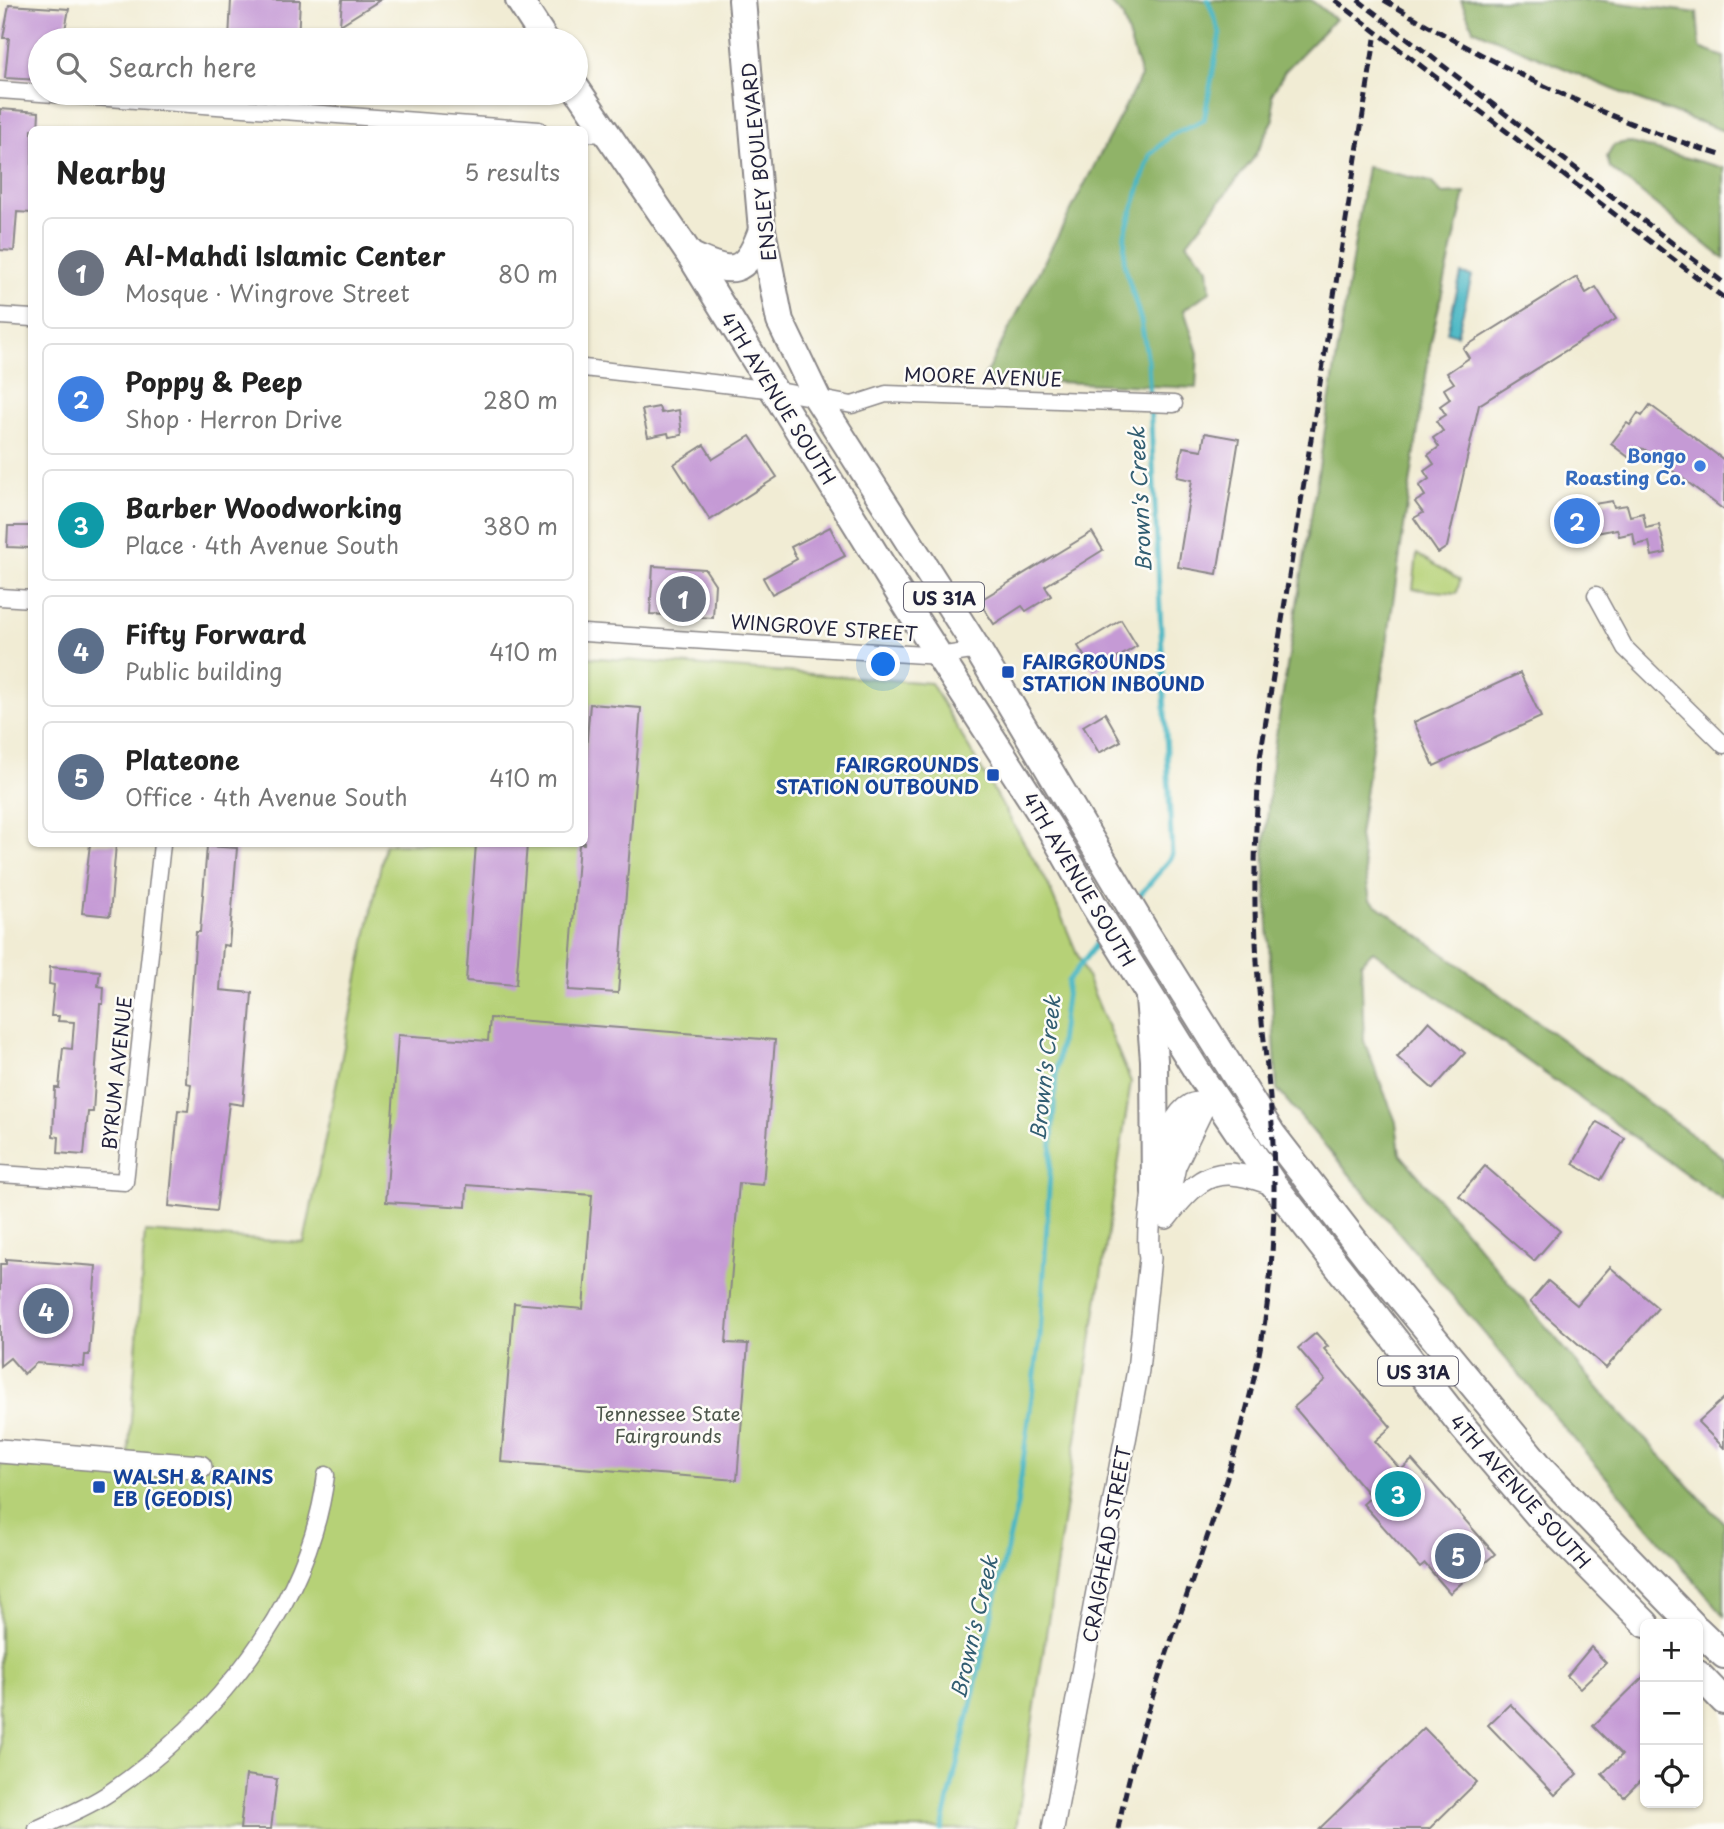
<!DOCTYPE html>
<html lang="en">
<head>
<meta charset="utf-8">
<style>
	body { margin:0; font-family:"Playpen Sans",sans-serif; background:#f6f6f6; color:#222 }
	.controls { position:absolute; right:21px; bottom:21px; display:grid; overflow:hidden; border-radius:10px; box-shadow:0 2px 5px #0004 }
	.controls button { width:63px; height:63px; display:grid; place-items:center; padding:0; border:0; border-bottom:2px solid #e0e0e0; background:#fff; color:#222; font:35px sans-serif }
	.you { position:absolute; left:884px; top:665px; width:24px; height:24px; margin:-18px; border:5px solid #fff; border-radius:50%; background:#1a73e8; box-shadow:0 0 0 10px #1a73e833 }
	.badge { display:grid; place-items:center; width:46px; height:46px; border-radius:50%; background:#d93025; color:#fff; font-size:23px; font-weight:700 }
	.pin { position:absolute; translate:-50% -50%; border:4px solid #fff; box-shadow:0 2px 7px #0006 }
	.list { margin:0; padding:0; list-style:none }
	h2 { display:flex; justify-content:space-between; align-items:center; height:91px; margin:0; padding:0 28px; font-size:30px }
	h2 small { font-size:23px; font-weight:400; color:#767676 }
	.list li { display:grid; grid-template-columns:46px 1fr auto; gap:21px; align-items:center; box-sizing:border-box; height:112px; margin:0 14px 14px; padding:0 14px; border:2px solid #e0e0e0; border-radius:10px }
	.list b { display:block; font-size:26px; white-space:nowrap }
	.list p { margin:0; font-size:23px; white-space:nowrap; color:#767676 }
	.list em { font-size:23px; font-style:normal; color:#767676 }
	.icon { flex:none; width:38px; height:38px; fill:none; stroke:currentColor; stroke-width:2; stroke-linecap:round; stroke-linejoin:round }
	.map { position:relative; flex:none; width:1724px; height:1829px; overflow:hidden }
	.search { position:absolute; background:#fff; box-shadow:0 2px 5px #0004; left:28px; top:28px; width:560px; height:77px; display:flex; align-items:center; gap:18px; box-sizing:border-box; padding:0 24px; border-radius:38px; color:#767676; font-size:26px }
	.panel { position:absolute; background:#fff; box-shadow:0 2px 5px #0004; left:28px; top:126px; width:560px; height:721px; border-radius:10px }
	.map>svg:first-child { display:block }
	.green { fill:#b6d177; stroke:#6c7a59; stroke-width:2 }
	.forest { fill:#90b368; stroke:#596a52; stroke-width:2 }
	.water { fill:#4ab7c4; stroke:#366c80; stroke-width:2 }
	.lines { fill:none; stroke-linecap:round; stroke-linejoin:round }
	.stream { stroke:#4ab7c4; stroke-width:5 }
	.building { fill:#c59ad5 }
	.minor-casing { stroke:#8a8788; stroke-width:19 }
	.tertiary-casing { stroke:#8a8788; stroke-width:24 }
	.secondary-casing { stroke:#8a8788; stroke-width:26 }
	.primary-casing { stroke:#8a8788; stroke-width:30 }
	.minor { stroke:#fff; stroke-width:16 }
	.tertiary { stroke:#fff; stroke-width:21 }
	.secondary { stroke:#fff; stroke-width:23 }
	.primary { stroke:#fff; stroke-width:26 }
	.rail { stroke:#22223b; stroke-width:5; stroke-dasharray:10 5; stroke-linecap:butt }
	.shop-dot { fill:#3f7fe0; stroke:#fdfcf7; stroke-width:2.5 }
	.transit-dot { fill:#1a4fb4; stroke:#fdfcf7; stroke-width:2.5 }
	.labels { text-anchor:middle; dominant-baseline:central; stroke-width:5; stroke-linejoin:round; paint-order:stroke }
	.shield { fill:#fdfcf7; stroke:#646373; stroke-width:2 }
	.shield-label { font-size:18px; font-weight:bold; fill:#22223b }
	.street-label { font-size:19px; fill:#22223b; stroke:#fdfcf7 }
	.shop-label { font-size:19px; font-weight:bold; fill:#366cbe; stroke:#fdfcf7; text-anchor:end }
	.transit-label { font-size:19px; font-weight:bold; fill:#164399; stroke:#fdfcf7; text-anchor:start }
	.park-label { font-size:19px; fill:#4e574d; stroke:#fdfcf7 }
	.water-label { font-size:21px; font-style:italic; fill:#325e72; stroke:#fdfcf7 }
</style>
</head>
<body>
<div class="map">
<svg width="1724" height="1829" viewBox="0 0 1724 1829">
	<rect width="100%" height="100%" fill="#fdfcf7"/>
	<filter id="ink" filterUnits="userSpaceOnUse"><feTurbulence type="fractalNoise" baseFrequency=".0143" numOctaves="2"/><feDisplacementMap in="SourceGraphic" scale="14" xChannelSelector="R" yChannelSelector="G"/><feConvolveMatrix kernelMatrix="1 2 1 2 8 2 1 2 1" color-interpolation-filters="sRGB"/></filter>
	<filter id="wash" filterUnits="userSpaceOnUse"><feTurbulence type="fractalNoise" baseFrequency=".00686" numOctaves="4" result="noise"/><feDisplacementMap in="SourceGraphic" scale="28" xChannelSelector="R" yChannelSelector="G"/><feGaussianBlur stdDeviation="1.57" result="paint"/><feColorMatrix in="noise" values="0 0 0 0 0 0 0 0 0 0 0 0 0 0 0 0 0 1.4 0 .05"/><feComposite in="paint" operator="in"/></filter>
	<g filter="url(#wash)">
		<rect width="100%" height="100%" fill="#f1ecd4"/>
		<g class="green">
			<polygon points="1417,554 1460,580 1457,593 1413,589"/>
			<polygon points="585,657 931,683 1047,882 1131,1082 1016,1829 0,1829 0,1464 127,1473 145,1232 304,1243 385,844 584,844"/>
		</g>
		<g class="forest">
			<polygon points="1107,0 1311,0 1335,19 1285,71 1272,94 1274,119 1253,159 1187,243 1208,268 1210,291 1184,310 1198,353 1196,388 983,379 1141,76 1122,15"/>
			<polygon points="1461,0 1597,0 1697,13 1700,48 1724,57 1724,131 1638,100 1473,29"/>
			<polygon points="1627,142 1724,168 1724,259 1610,168 1607,157 1614,145"/>
			<polygon points="1367,167 1431,182 1442,194 1465,193 1431,341 1359,836 1370,900 1724,1158 1724,1201 1373,951 1361,963 1364,1041 1396,1122 1400,1154 1609,1401 1724,1523 1724,1616 1277,1089 1264,852 1273,754"/>
		</g>
		<polygon class="water" points="1461,274 1472,276 1457,335 1447,332"/>
		<g class="lines">
			<g class="stream">
				<polyline points="1135,901 1172,857 1148,361 1141,321 1124,264 1125,233 1150,155 1171,135 1204,120 1220,33 1208,0"/>
				<polyline points="942,1829 1017,1506 1040,1337 1056,1075 1068,981 1104,934"/>
			</g>
		</g>
		<g id="blocks">
			<g class="building">
				<polygon points="231,0 300,0 298,40 229,40"/>
				<polygon points="342,0 380,0 340,25"/>
				<polygon points="9,5 69,9 63,40 40,40 40,80 5,78 9,38 3,38"/>
				<polygon points="0,109 39,112 38,130 32,130 32,213 17,212 14,251 0,250"/>
				<polygon points="1577,277 1586,293 1596,287 1616,319 1479,405 1447,547 1438,553 1414,518 1423,513 1415,502 1425,496 1419,486 1429,479 1424,471 1434,464 1428,455 1439,447 1433,438 1443,431 1436,421 1446,415 1440,406 1450,399 1444,389 1454,383 1447,373 1469,358 1463,348"/>
				<polygon points="1650,405 1724,460 1724,510 1644,449 1639,448 1631,459 1611,444 1627,423 1630,425 1638,413 1642,416"/>
				<polygon points="659,407 661,413 679,410 682,435 669,437 668,433 648,437 642,410"/>
				<polygon points="1205,433 1239,439 1217,574 1178,567 1192,480 1177,477 1183,447 1202,450"/>
				<polygon points="750,436 777,477 710,520 674,464 704,445 713,459"/>
				<polygon points="1612,501 1614,507 1627,505 1630,516 1643,513 1646,528 1659,525 1666,553 1652,556 1649,542 1635,545 1633,533 1619,536 1617,529 1576,537 1569,508"/>
				<polygon points="8,526 32,526 32,548 7,547"/>
				<polygon points="830,527 845,556 772,594 763,578 797,559 791,547"/>
				<polygon points="1092,532 1103,550 1045,586 1051,596 1026,611 1022,606 994,624 979,601"/>
				<polygon points="653,566 705,569 715,584 713,618 650,614"/>
				<polygon points="1121,620 1137,646 1094,672 1078,646"/>
				<polygon points="1520,673 1541,717 1434,766 1414,722"/>
				<polygon points="590,704 641,708 618,993 568,990 579,844 584,844 584,772"/>
				<polygon points="1105,713 1121,741 1099,753 1083,726"/>
				<polygon points="90,844 116,844 110,916 82,913"/>
				<polygon points="476,844 527,844 516,985 466,981"/>
				<polygon points="207,846 237,848 229,946 223,945 220,990 252,993 243,1105 229,1103 216,1211 169,1206 178,1110 188,1111 191,1084 186,1083 187,1057 196,932 200,932"/>
				<polygon points="50,967 100,971 98,986 104,987 103,1004 100,1004 93,1112 88,1112 84,1155 58,1153 59,1137 53,1136 55,1088 59,1088 63,1048 72,1049 74,1022 58,1021 59,1016 51,1016 54,985 49,984"/>
				<polygon points="490,1018 775,1040 763,1185 739,1183 726,1343 748,1344 737,1480 501,1462 514,1303 583,1309 592,1195 467,1185 466,1207 386,1202 398,1035 488,1041"/>
				<polygon points="1429,1021 1465,1053 1433,1089 1397,1057"/>
				<polygon points="1597,1122 1625,1138 1601,1180 1573,1164"/>
				<polygon points="1485,1166 1560,1231 1534,1261 1459,1196"/>
				<polygon points="6,1259 96,1266 89,1355 85,1355 84,1367 36,1363 24,1374 10,1358 0,1366 0,1264 6,1264"/>
				<polygon points="1610,1267 1658,1308 1606,1368 1530,1302 1548,1281 1577,1305"/>
				<polygon points="1316,1333 1328,1346 1324,1349 1391,1427 1375,1441 1401,1470 1412,1460 1495,1554 1450,1593 1425,1564 1420,1568 1363,1504 1371,1497 1294,1407 1325,1380 1298,1348"/>
				<polygon points="1724,1398 1724,1448 1698,1422"/>
				<polygon points="1591,1647 1606,1663 1580,1688 1567,1676"/>
				<polygon points="1645,1675 1645,1776 1624,1797 1602,1774 1622,1755 1593,1726"/>
				<polygon points="1510,1704 1578,1774 1555,1795 1488,1725"/>
				<polygon points="1424,1728 1477,1782 1429,1829 1319,1829"/>
				<polygon points="246,1775 277,1779 271,1829 240,1829"/>
			</g>
		</g>
	</g>
	<g filter="url(#ink)">
		<use href="#blocks" fill-opacity="0" stroke="#8a8788" stroke-width="2"/>
		<g class="lines">
			<defs>
				<g id="minor">
					<polyline points="0,90 539,130"/>
					<polyline points="584,133 606,134"/>
					<polyline points="0,316 32,318"/>
					<polyline points="584,368 774,390 852,405 886,394 1174,404"/>
					<polyline points="1596,595 1625,648 1724,745"/>
					<polyline points="0,597 32,599"/>
					<polyline points="584,633 939,656 978,650"/>
					<polyline points="0,1174 125,1182 162,844"/>
					<path d="M 37,1829 C 60,1818 87,1808 109,1793 C 214,1721 310,1605 326,1475"/>
				</g>
				<g id="tertiary">
					<polyline points="1166,1208 1175,1166 1206,1102"/>
					<path d="M 1166,1218 C 1202,1172 1218,1164 1274,1185"/>
					<path d="M 1053,1829 L 1138,1370 L 1150,1258 C 1144,1227 1159,1122 1190,1105 C 1194,1103 1201,1103 1206,1102"/>
				</g>
				<polyline id="secondary" points="0,1451 200,1467"/>
				<g id="primary">
					<polyline points="519,0 545,40"/>
					<polyline points="742,0 762,230 780,321 817,398 978,650 1145,931 1272,1134 1368,1258 1542,1469 1692,1624"/>
					<polyline points="576,88 690,255 912,614 1050,828 1093,904 1197,1071 1274,1185 1463,1427 1538,1515 1646,1624"/>
					<path d="M 690,255 C 732,275 745,277 762,230"/>
					<polyline points="1149,998 1154,1060 1155,1192"/>
					<polyline points="1698,1630 1724,1655"/>
					<polyline points="1698,1674 1724,1701"/>
				</g>
			</defs>
			<use href="#minor" class="minor-casing"/>
			<use href="#tertiary" class="tertiary-casing"/>
			<use href="#secondary" class="secondary-casing"/>
			<use href="#primary" class="primary-casing"/>
			<use href="#minor" class="minor"/>
			<use href="#tertiary" class="tertiary"/>
			<use href="#secondary" class="secondary"/>
			<use href="#primary" class="primary"/>
			<g class="rail">
				<polyline points="1335,0 1724,298"/>
				<polyline points="1358,0 1724,283"/>
				<path d="M 1384,0 C 1491,64 1604,119 1724,156"/>
				<path d="M 1118,1829 C 1152,1651 1243,1487 1267,1306 C 1276,1234 1276,1160 1269,1087 C 1265,1045 1259,1003 1257,961 C 1253,893 1255,826 1260,758 L 1375,39"/>
			</g>
		</g>
	</g>
	<circle class="shop-dot" cx="1700" cy="466" r="7"/>
	<g class="transit-dot">
		<rect x="1001" y="665" width="14" height="14" rx="3.5"/>
		<rect x="986" y="768" width="14" height="14" rx="3.5"/>
		<rect x="92" y="1480" width="14" height="14" rx="3.5"/>
	</g>
	<g class="labels">
		<g class="shield">
			<rect x="904" y="582.5" width="80" height="29" rx="5"/>
			<rect x="1378" y="1356.5" width="80" height="29" rx="5"/>
		</g>
		<g class="shield-label">
			<text x="944" y="597">US 31A</text>
			<text x="1418" y="1371">US 31A</text>
		</g>
		<g class="street-label">
			<text transform="translate(758 162) rotate(-96)">ENSLEY BOULEVARD</text>
			<text transform="translate(983 376) rotate(2)">MOORE AVENUE</text>
			<text transform="translate(779 398) rotate(58)">4TH AVENUE SOUTH</text>
			<text transform="translate(824 627) rotate(4)">WINGROVE STREET</text>
			<text transform="translate(1080 879) rotate(59)">4TH AVENUE SOUTH</text>
			<text transform="translate(116 1073) rotate(-84)">BYRUM AVENUE</text>
			<text transform="translate(1521 1491) rotate(48)">4TH AVENUE SOUTH</text>
			<text transform="translate(1106 1544) rotate(-80)">CRAIGHEAD STREET</text>
		</g>
		<g class="shop-label">
			<text x="1686" y="455">Bongo<tspan x="1686" dy="22">Roasting Co.</tspan></text>
		</g>
		<g class="transit-label">
			<text x="1022" y="661">FAIRGROUNDS<tspan x="1022" dy="22">STATION INBOUND</tspan></text>
			<text x="979" y="764" text-anchor="end">FAIRGROUNDS<tspan x="979" dy="22">STATION OUTBOUND</tspan></text>
			<text x="113" y="1476">WALSH &amp; RAINS<tspan x="113" dy="22">EB (GEODIS)</tspan></text>
		</g>
		<g class="park-label">
			<text x="668" y="1413">Tennessee State<tspan x="668" dy="22">Fairgrounds</tspan></text>
		</g>
		<g class="water-label">
			<text transform="translate(1139 500) rotate(-93)">Brown's Creek</text>
			<text transform="translate(1044 1068) rotate(-84)">Brown's Creek</text>
			<text transform="translate(973 1627) rotate(-77)">Brown's Creek</text>
		</g>
	</g>
</svg>
<div class="controls">
<button>+</button>
<button>−</button>
<button><svg class="icon" aria-label="locate" viewBox="0 0 24 24"><circle cx="12" cy="12" r="6"/><path d="M12 2v4M12 18v4M2 12h4M18 12h4"/></svg></button>
</div>
<div class="you"></div>
<div class="pin badge" style="left:683px;top:599px;background:#6b7280">1</div>
<div class="pin badge" style="left:1577px;top:521px;background:#3f7fe0">2</div>
<div class="pin badge" style="left:1398px;top:1494px;background:#0f9aa8">3</div>
<div class="pin badge" style="left:46px;top:1311px;background:#5c6f8a">4</div>
<div class="pin badge" style="left:1458px;top:1556px;background:#5c6f8a">5</div>
<div class="search"><svg class="icon" aria-label="search" viewBox="0 0 24 24"><circle cx="10" cy="10" r="6"/><path d="M15 15l6 6"/></svg>Search here</div>
<section class="panel">
<h2>Nearby<small>5 results</small></h2>
<ul class="list">
<li><span class="badge" style="background:#6b7280">1</span><div><b>Al-Mahdi Islamic Center</b><p>Mosque · Wingrove Street</p></div><em>80 m</em></li>
<li><span class="badge" style="background:#3f7fe0">2</span><div><b>Poppy &amp; Peep</b><p>Shop · Herron Drive</p></div><em>280 m</em></li>
<li><span class="badge" style="background:#0f9aa8">3</span><div><b>Barber Woodworking</b><p>Place · 4th Avenue South</p></div><em>380 m</em></li>
<li><span class="badge" style="background:#5c6f8a">4</span><div><b>Fifty Forward</b><p>Public building</p></div><em>410 m</em></li>
<li><span class="badge" style="background:#5c6f8a">5</span><div><b>Plateone</b><p>Office · 4th Avenue South</p></div><em>410 m</em></li>
</ul>
</section>
</div>
</body>
</html>
